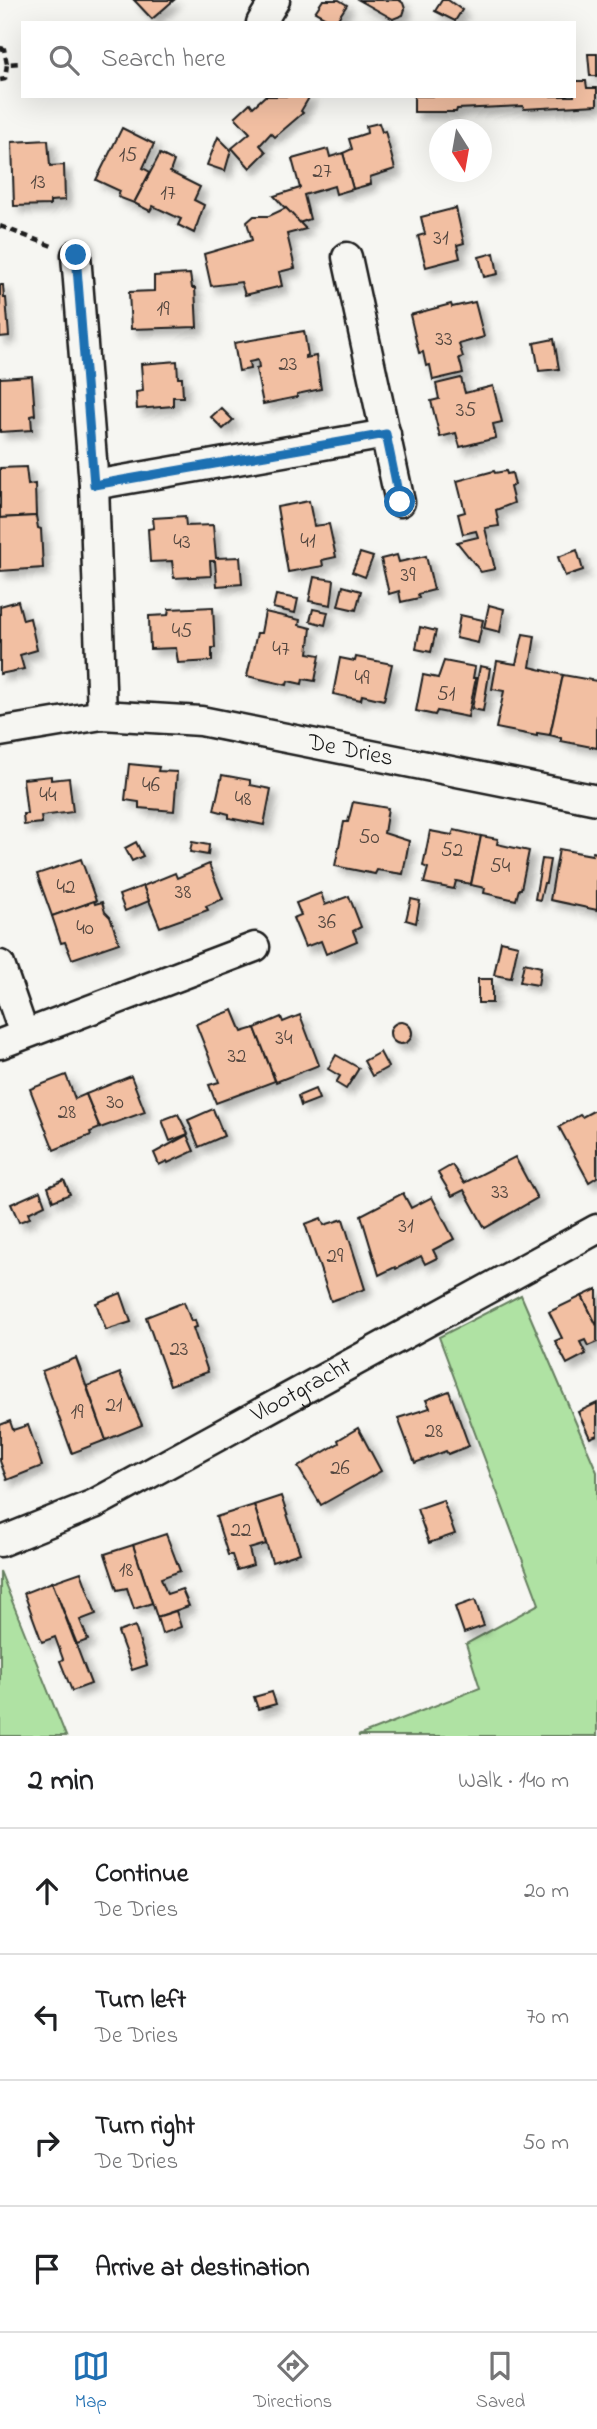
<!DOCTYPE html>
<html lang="en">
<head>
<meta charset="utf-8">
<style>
	body { margin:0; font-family:"Indie Flower",sans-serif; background:#f2f2f2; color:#202124 }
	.compass { position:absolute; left:429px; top:119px; width:63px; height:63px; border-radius:50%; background:#fff; box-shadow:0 7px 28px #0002; rotate:169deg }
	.stop { position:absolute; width:21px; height:21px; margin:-16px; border:5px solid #1f6fb2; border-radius:50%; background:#fff }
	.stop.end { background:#1f6fb2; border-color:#fff; box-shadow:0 2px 7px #0008 }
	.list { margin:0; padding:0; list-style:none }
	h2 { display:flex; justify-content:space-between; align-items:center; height:91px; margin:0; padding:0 28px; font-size:30px }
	h2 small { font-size:23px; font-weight:400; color:#757577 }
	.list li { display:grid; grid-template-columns:46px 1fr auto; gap:21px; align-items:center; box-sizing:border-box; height:126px; padding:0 28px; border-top:2px solid #e0e0e0 }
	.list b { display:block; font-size:26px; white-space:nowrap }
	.list p { margin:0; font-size:23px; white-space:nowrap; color:#757577 }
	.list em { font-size:23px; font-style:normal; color:#757577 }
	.icon { flex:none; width:38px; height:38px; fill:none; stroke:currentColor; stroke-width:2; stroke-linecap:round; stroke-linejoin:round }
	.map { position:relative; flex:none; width:597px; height:1736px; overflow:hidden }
	.search { position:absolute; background:#fff; box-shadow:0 7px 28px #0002; left:21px; right:21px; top:21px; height:77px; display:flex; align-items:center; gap:18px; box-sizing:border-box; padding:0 24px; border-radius:0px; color:#757577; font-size:26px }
	.sheet { height:595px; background:#fff }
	nav { display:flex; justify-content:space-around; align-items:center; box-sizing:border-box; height:98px; border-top:2px solid #e0e0e0; background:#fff; font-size:19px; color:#757577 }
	nav a { display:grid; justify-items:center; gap:4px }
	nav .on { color:#1f6fb2 }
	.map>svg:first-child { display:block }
	.green { fill:#afe2a3; stroke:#667f60; stroke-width:2 }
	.building { fill:#f2bfa2; stroke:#1c1c1c; stroke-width:2; filter:url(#shadow) }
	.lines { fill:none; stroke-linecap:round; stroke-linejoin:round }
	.minor-casing { stroke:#1c1c1c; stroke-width:33 }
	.path { stroke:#1c1c1c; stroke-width:4.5; stroke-dasharray:7 5; stroke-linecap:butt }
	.minor { stroke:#f6f6f2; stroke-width:28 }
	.route { stroke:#1f6fb2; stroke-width:9 }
	.labels { text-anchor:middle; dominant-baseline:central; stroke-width:6; stroke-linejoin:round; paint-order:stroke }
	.number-label { font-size:21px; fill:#52453e }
	.street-label { font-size:24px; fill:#1c1c1c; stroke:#f6f6f2 }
</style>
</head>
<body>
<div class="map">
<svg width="597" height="1736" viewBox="0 0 597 1736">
	<defs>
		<filter id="shadow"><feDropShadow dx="6" dy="6" stdDeviation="3.5" flood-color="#0004"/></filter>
	</defs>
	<rect width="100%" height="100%" fill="#f6f6f2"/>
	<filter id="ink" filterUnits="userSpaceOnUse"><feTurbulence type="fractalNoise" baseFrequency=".0143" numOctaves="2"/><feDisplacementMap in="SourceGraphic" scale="14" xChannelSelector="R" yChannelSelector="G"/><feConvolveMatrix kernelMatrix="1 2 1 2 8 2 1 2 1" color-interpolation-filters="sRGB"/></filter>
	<g filter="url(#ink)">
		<g class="green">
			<polygon points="521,1295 597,1472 597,1736 358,1736 480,1688 466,1644 539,1604 439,1337"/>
			<polygon points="0,1571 66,1736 0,1736"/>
		</g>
		<g class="building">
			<polygon points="134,0 174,0 152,19"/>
			<polygon points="323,0 339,0 347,5 335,23 315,12"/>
			<polygon points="359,0 399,0 403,3 405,9 403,15 393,19"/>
			<polygon points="442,0 448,0 462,10 455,21 435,11"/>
			<polygon points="588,54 597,54 597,76 590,76"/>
			<polygon points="574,81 586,81 587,88 597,88 597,105 524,109 523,106 457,109 456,112 414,112 414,96 574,96"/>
			<polygon points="265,96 310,96 301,111 303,113 275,137 271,133 260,145 266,152 250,168 232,148 250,133 235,117 250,103 253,107"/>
			<polygon points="379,123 382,132 385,131 395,169 370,177 371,184 353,189 343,153 352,149 349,139 367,133 366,126"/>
			<polygon points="122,128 154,144 143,168 150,172 134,203 118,197 120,191 96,180"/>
			<polygon points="218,137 231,150 225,171 207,165"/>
			<polygon points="48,140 50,166 64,165 65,200 50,201 50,205 14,206 12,142"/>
			<polygon points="328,149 330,157 343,153 353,189 336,194 334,186 304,195 310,219 299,223 274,196 300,188 292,159"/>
			<polygon points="160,154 174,161 170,172 200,187 194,200 204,205 194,233 178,225 181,219 153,206 150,211 134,203"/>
			<polygon points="286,208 306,229 287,234 295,268 279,272 282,286 245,295 241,282 211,286 204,254 252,240 247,222 254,216 269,216"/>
			<polygon points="456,208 464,243 457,245 460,258 426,267 418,236 425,234 421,217"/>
			<polygon points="494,253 498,274 484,277 479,257"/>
			<polygon points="190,274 192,288 195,288 197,327 131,329 129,292 154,291 154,276"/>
			<polygon points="0,285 3,285 4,298 6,298 9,336 0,337"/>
			<polygon points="475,302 484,337 459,344 463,357 459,358 463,373 433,380 430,365 426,366 423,352 419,353 410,315 451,304 452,307"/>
			<polygon points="304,331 308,355 305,356 305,358 316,356 321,389 297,394 297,397 263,404 256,369 259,368 258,360 249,362 250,369 239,371 234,343"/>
			<polygon points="554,339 559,369 539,371 534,343"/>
			<polygon points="177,361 178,378 182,378 183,397 173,397 173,406 137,409 136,392 143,391 141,364"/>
			<polygon points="32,376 35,415 31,416 32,430 0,432 0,378"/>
			<polygon points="461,378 465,393 493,386 502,422 493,424 496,438 460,447 456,433 440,437 431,401 439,399 436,384"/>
			<polygon points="221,408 233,420 223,429 211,417"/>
			<polygon points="26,467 28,485 35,484 36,516 0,518 0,468"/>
			<polygon points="494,471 495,473 506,471 507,474 512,473 515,485 510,487 514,503 496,510 499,526 485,528 495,569 481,572 457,542 478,537 476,531 463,534 458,514 465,512 457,481"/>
			<polygon points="309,501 314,526 329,524 336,557 322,560 323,566 288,572 277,507"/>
			<polygon points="36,516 38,528 41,529 43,568 0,571 0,518"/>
			<polygon points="185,516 186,526 213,525 216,558 240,557 242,584 217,586 215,561 210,561 211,576 174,578 172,561 150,562 148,529 154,528 153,518"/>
			<polygon points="577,550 583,570 565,576 558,557"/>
			<polygon points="360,553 373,557 365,577 352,572"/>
			<polygon points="397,555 399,562 426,556 434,590 418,594 419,598 401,602 399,591 389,594 381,559"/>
			<polygon points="314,577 334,580 331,605 309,601"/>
			<polygon points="343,586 361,591 356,610 338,606"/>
			<polygon points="276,595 298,599 295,613 273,608"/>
			<polygon points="18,601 23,620 30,618 37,650 20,655 24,669 0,674 0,606"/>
			<polygon points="489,605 504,609 500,632 484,628"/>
			<polygon points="213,607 215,648 212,648 212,661 178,663 176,648 150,649 149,616 168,615 169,609"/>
			<polygon points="313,609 328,612 325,625 310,621"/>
			<polygon points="265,612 300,620 299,625 311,628 308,653 320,655 315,681 303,679 302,684 288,681 287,685 247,676 257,633 261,633"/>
			<polygon points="460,615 483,620 478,643 456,638"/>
			<polygon points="420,627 436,631 431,652 416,649"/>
			<polygon points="523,634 535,636 530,667 563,675 550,735 537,733 537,736 496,728 504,691 492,689 497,661 516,664"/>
			<polygon points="356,657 392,664 384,700 362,695 361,700 333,694 340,658 355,661"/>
			<polygon points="444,661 475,667 473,678 476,678 468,717 437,711 435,715 416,711 423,675 438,678"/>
			<polygon points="480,666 490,668 483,711 472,709"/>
			<polygon points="563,675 597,681 597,748 561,741 561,738 550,735"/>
			<polygon points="129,764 159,767 158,771 177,772 174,811 139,808 139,802 125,800"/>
			<polygon points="222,775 250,780 250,785 271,789 264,825 229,818 229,814 214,810"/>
			<polygon points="51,776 51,780 69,778 73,812 41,816 42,823 24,825 23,814 27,814 23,779"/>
			<polygon points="353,802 388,808 384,833 409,841 403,874 377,870 375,874 335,866 344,822 348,822"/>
			<polygon points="454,830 481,836 471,884 456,881 454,889 424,883 428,868 423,866 430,831 452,835"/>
			<polygon points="481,836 498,839 497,844 529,851 521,889 519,889 516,900 484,893 485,888 471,885"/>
			<polygon points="136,842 143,856 132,861 125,848"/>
			<polygon points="192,842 209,845 208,855 190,852"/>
			<polygon points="559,849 592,855 593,852 597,853 597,910 550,900"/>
			<polygon points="81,859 96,901 52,916 37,874"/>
			<polygon points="542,859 550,860 546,883 544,883 540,900 535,899"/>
			<polygon points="209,864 223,899 206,906 208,910 160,927 143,886 175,873 177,878"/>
			<polygon points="143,886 149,901 125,911 119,895"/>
			<polygon points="321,893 325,905 349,896 361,927 353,931 357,941 326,954 321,941 305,947 293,918 301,915 296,903"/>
			<polygon points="411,899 420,901 416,923 406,920"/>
			<polygon points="94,901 95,904 102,902 105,912 110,917 119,943 72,959 65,942 61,943 52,916"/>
			<polygon points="501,941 518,945 511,978 494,975"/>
			<polygon points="524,963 541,967 538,985 520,982"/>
			<rect x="478" y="979" width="14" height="24"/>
			<polygon points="233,1010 242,1032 255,1028 275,1081 216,1103 209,1085 219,1082 196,1024"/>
			<polygon points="300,1015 319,1065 276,1082 255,1028 281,1017 283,1022"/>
			<circle cx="401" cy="1033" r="11"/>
			<polygon points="380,1052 388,1067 372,1076 364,1061"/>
			<polygon points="336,1055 359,1068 346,1089 336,1083 340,1076 328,1069"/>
			<polygon points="66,1075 75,1099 86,1094 100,1128 90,1132 91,1135 54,1150 30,1089"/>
			<polygon points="131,1076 145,1112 100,1128 86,1094"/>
			<polygon points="315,1089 319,1099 301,1106 298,1096"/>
			<polygon points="213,1109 224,1136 199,1147 188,1120"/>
			<polygon points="597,1109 597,1177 589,1182 559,1127 580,1115 582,1117"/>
			<polygon points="178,1114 188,1134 170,1141 162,1120"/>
			<polygon points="187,1135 194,1151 168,1163 167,1161 159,1165 154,1153"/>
			<polygon points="515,1157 537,1198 485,1228 464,1190 452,1196 438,1173 452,1165 464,1183"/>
			<polygon points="64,1180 70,1194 53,1201 48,1187"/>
			<polygon points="40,1191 45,1205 28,1213 30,1218 19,1222 11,1204"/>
			<polygon points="403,1193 411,1208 432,1197 454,1239 433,1250 437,1258 425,1264 421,1256 396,1269 395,1267 379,1275 361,1215"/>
			<polygon points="321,1218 324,1225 343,1219 365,1289 331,1301 305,1224"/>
			<polygon points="597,1289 597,1326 582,1296"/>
			<polygon points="121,1293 131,1322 106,1330 96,1303"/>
			<polygon points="582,1296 597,1326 597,1342 588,1346 585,1340 580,1342 586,1354 567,1364 555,1341 562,1338 549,1312"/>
			<polygon points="184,1302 191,1321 195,1320 197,1327 193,1328 208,1372 170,1385 146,1317"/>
			<polygon points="76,1358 106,1440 72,1453 42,1371"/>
			<polygon points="120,1373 142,1425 106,1440 87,1386"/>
			<polygon points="449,1391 469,1446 448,1454 446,1451 415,1463 398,1418 430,1408 426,1400"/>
			<polygon points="597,1403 597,1435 590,1438 578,1412"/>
			<polygon points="10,1421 13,1430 28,1425 42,1466 7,1480 0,1461 0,1425"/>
			<polygon points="358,1428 381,1471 321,1505 298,1467 339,1443 338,1440"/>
			<polygon points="281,1496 300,1553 272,1562 254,1505"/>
			<polygon points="443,1500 455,1534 429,1543 417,1509"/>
			<polygon points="254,1505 266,1544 249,1549 253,1565 237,1570 232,1555 228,1555 216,1517"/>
			<polygon points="166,1534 180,1571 161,1578 167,1594 182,1589 189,1606 157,1617 133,1545"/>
			<polygon points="133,1545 152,1603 134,1609 127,1588 117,1590 105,1554"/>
			<polygon points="81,1572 96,1614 80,1620 88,1640 77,1644 52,1582"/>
			<polygon points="52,1582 91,1684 72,1691 60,1661 63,1659 55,1637 42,1642 24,1593"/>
			<polygon points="475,1600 484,1626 464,1633 455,1607"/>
			<polygon points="176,1611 181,1627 162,1634 157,1617"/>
			<polygon points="135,1626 147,1665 132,1670 118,1632"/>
			<polygon points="272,1692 276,1704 258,1709 254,1697"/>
		</g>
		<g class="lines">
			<defs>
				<g id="minor">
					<polyline points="261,23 275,0"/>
					<polyline points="76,255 94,485 102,715"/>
					<polyline points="347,257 400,502"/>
					<polyline points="94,485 386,434"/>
					<path id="s1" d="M 0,732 L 102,715 L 201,721 L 597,800"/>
					<polyline points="0,965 24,1034"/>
					<polyline points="0,1044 255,947"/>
					<path id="s2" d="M 0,1542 L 94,1504 L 597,1229"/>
				</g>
			</defs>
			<use href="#minor" class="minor-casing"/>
			<g class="path">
				<polyline points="0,48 4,49 7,64"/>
				<polyline points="0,80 5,79 7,64 23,63"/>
				<polyline points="0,226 52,246"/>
			</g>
			<use href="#minor" class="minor"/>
		</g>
	</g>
	<g class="lines" filter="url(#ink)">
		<polyline class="route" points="76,255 94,485 386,434 400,502"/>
	</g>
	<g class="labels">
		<g class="number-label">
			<text x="128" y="156">15</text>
			<text x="322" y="172">27</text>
			<text x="38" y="183">13</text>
			<text x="168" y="194">17</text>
			<text x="441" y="239">31</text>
			<text x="163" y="310">19</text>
			<text x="444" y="340">33</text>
			<text x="288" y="365">23</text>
			<text x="466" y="411">35</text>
			<text x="308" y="542">41</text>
			<text x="182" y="543">43</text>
			<text x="408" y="576">39</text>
			<text x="182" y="632">45</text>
			<text x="281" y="650">47</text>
			<text x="362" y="679">49</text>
			<text x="446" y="695">51</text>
			<text x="151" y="786">46</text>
			<text x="48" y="796">44</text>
			<text x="243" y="800">48</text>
			<text x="369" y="838">50</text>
			<text x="452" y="851">52</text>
			<text x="500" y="867">54</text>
			<text x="66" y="888">42</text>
			<text x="183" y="893">38</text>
			<text x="327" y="923">36</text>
			<text x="85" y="929">40</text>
			<text x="284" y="1039">34</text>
			<text x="237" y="1057">32</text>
			<text x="115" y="1103">30</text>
			<text x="67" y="1113">28</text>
			<text x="500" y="1193">33</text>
			<text x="406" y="1227">31</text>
			<text x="335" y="1257">29</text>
			<text x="179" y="1350">23</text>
			<text x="114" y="1406">21</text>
			<text x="77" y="1413">19</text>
			<text x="434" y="1432">28</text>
			<text x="340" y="1469">26</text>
			<text x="241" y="1531">22</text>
			<text x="126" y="1571">18</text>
		</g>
		<g class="street-label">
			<text stroke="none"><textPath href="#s1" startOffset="355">De Dries</textPath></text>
			<text stroke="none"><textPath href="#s2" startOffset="338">Vlootgracht</textPath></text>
		</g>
	</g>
</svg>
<svg class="compass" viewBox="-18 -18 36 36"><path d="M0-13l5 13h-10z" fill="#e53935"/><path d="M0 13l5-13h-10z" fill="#757577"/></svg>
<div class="stop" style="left:400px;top:502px"></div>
<div class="stop end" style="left:76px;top:255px"></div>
<div class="search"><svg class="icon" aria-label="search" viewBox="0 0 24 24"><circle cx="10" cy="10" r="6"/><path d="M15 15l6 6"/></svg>Search here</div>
</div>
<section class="sheet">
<h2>2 min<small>Walk · 140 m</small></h2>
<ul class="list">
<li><svg class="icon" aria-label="ahead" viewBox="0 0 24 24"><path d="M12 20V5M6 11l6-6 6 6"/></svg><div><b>Continue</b><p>De Dries</p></div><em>20 m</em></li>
<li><svg class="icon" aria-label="left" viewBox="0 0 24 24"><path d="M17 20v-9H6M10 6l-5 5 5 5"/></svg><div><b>Turn left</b><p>De Dries</p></div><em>70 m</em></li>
<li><svg class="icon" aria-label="right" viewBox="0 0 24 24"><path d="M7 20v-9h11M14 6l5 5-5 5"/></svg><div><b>Turn right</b><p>De Dries</p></div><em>50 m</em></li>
<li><svg class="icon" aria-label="arrive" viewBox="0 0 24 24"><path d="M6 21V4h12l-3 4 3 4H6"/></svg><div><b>Arrive at destination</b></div></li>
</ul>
</section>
<nav>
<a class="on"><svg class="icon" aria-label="map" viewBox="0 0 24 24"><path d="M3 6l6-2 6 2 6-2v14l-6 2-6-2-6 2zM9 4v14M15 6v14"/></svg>Map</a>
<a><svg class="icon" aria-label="directions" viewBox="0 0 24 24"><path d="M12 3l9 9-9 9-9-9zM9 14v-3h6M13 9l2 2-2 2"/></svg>Directions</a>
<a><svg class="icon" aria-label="saved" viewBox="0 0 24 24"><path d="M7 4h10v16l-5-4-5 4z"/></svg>Saved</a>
</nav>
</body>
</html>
